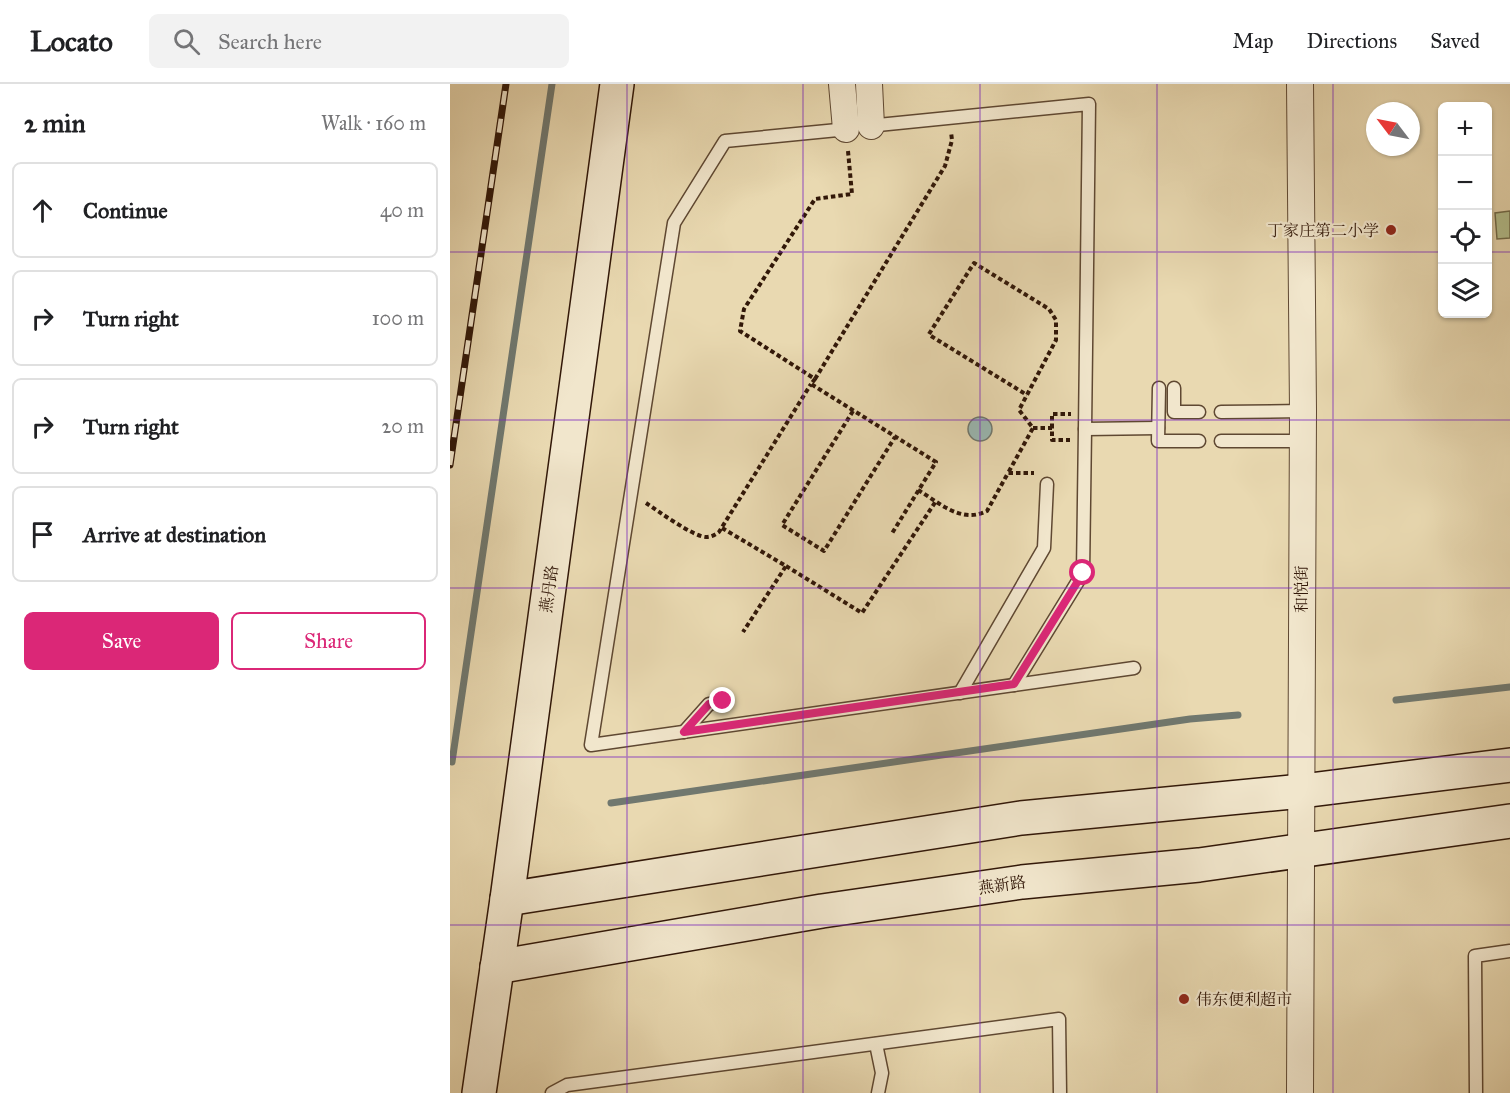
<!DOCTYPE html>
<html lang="en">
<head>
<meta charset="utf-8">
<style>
	body { margin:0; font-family:"IM FELL Great Primer","Noto Serif SC",serif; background:#f2f2f2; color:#202124 }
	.controls { position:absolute; right:18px; top:18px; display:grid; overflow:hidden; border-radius:9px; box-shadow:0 2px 4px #0004 }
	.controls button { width:54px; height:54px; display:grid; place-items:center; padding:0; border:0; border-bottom:2px solid #e0e0e0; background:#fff; color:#202124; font:30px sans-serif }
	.compass { position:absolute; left:916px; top:18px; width:54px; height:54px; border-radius:50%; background:#fff; box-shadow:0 2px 4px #0004; rotate:302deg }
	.stop { position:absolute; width:18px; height:18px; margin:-14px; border:4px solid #db2777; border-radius:50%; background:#fff }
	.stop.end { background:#db2777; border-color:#fff; box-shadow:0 2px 6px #0008 }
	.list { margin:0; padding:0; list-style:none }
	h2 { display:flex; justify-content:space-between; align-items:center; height:78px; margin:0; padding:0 24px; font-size:26px }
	h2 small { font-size:20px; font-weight:400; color:#757577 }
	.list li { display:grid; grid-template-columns:39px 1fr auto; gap:18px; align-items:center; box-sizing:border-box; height:96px; margin:0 12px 12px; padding:0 12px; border:2px solid #e0e0e0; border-radius:9px }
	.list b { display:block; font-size:22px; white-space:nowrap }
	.list em { font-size:20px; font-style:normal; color:#757577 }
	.actions { display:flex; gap:12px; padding:18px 24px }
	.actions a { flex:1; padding:14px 0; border:2px solid #db2777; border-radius:9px; text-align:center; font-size:21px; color:#db2777 }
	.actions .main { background:#db2777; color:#fff }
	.icon { flex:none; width:33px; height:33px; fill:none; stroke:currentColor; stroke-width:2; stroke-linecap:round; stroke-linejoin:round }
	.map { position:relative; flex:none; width:1060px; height:1009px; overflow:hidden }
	header { display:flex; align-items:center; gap:36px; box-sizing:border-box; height:84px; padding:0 30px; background:#fff; border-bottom:2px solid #e0e0e0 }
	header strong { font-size:28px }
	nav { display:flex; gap:33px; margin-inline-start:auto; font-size:21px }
	.search { width:420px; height:54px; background:#f2f2f2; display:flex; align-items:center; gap:15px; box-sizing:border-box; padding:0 21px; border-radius:9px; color:#757577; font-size:22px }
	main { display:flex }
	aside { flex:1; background:#fff }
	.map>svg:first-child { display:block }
	.green { fill:#b4c08e; stroke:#726c4b; stroke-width:1.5 }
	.water { fill:#9ab9b4; stroke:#70786f; stroke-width:1.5 }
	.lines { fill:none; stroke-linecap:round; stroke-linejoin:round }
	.stream { stroke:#70786f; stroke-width:7 }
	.lane-casing { stroke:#5f4832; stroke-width:15 }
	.street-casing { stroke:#5f4832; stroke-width:28 }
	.secondary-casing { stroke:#311708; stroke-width:36 }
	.path { stroke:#311708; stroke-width:4; stroke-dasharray:4.5 3; stroke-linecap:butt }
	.lane { stroke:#f1e6cc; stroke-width:12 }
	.street { stroke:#f1e6cc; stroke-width:26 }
	.secondary { stroke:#f1e6cc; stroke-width:33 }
	.rail-casing { stroke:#311708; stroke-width:7 }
	.rail { stroke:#f1e6cc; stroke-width:4.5; stroke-dasharray:14; stroke-linecap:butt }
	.route { stroke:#db2777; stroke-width:8 }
	.grid { fill:none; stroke:#7b2cbf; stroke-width:1.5; stroke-opacity:0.55 }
	.poi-dot { fill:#8f2418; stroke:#f1e6cc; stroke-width:2 }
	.labels { text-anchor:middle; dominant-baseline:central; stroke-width:4.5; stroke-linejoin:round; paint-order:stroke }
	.poi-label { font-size:16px; fill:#311708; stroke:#f1e6cc; text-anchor:end }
	.street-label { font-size:16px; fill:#311708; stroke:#f1e6cc }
</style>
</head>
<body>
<header>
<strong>Locato</strong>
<div class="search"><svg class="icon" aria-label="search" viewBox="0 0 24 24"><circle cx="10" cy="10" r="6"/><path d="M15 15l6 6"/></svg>Search here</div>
<nav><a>Map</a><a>Directions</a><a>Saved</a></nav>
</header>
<main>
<aside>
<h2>2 min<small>Walk · 160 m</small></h2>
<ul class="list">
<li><svg class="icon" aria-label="ahead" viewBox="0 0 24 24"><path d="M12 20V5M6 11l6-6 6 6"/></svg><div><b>Continue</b></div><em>40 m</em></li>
<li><svg class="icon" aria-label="right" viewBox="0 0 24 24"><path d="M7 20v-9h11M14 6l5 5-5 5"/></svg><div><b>Turn right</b></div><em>100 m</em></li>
<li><svg class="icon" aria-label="right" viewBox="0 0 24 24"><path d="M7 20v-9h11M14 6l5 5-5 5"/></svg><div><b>Turn right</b></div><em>20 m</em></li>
<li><svg class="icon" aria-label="arrive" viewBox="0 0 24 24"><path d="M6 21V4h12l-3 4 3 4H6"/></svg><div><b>Arrive at destination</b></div></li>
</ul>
<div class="actions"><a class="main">Save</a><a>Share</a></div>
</aside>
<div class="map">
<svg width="1060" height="1009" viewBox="0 0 1060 1009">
	<rect width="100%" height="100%" fill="#e9d9b1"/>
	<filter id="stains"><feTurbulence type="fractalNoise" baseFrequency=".00333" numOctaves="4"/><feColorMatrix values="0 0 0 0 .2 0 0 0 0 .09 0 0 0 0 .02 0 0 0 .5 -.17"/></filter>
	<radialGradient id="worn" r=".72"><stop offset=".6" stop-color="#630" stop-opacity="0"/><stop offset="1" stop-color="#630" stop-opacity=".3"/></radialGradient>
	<polygon class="green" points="1060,127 1060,154 1047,155 1045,129"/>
	<circle class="water" cx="530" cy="345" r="12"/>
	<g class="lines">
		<g class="stream">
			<polyline points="946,616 1060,603"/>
			<polyline points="2,678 102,0"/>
			<polyline points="161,719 740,635 788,631"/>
		</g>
		<defs>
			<g id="lane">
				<polyline points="418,42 639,20 635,345 708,344"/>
				<polyline points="398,45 275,57 224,139 141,661 684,584"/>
				<polyline points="709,304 708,357 749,357"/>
				<polyline points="724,304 724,328 749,328"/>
				<polyline points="771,328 853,327"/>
				<polyline points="771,357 852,357"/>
				<polyline points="564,601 633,489 635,345"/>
				<polyline points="510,609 594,464 597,400"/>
				<polyline points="234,648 259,620 273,617"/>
				<polyline points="426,960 432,989 428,1009"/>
				<polyline points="102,1009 117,1001 609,935 610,1009"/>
				<polyline points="1026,1009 1025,872 1060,867"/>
			</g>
			<g id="street">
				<polyline points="392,0 396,45"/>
				<polyline points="419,0 421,42"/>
				<polyline points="850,1009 853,327 850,0"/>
			</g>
			<g id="secondary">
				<polyline points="57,815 571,734 852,707 1060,681"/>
				<polyline points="47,883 372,827 572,798 749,781 1060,737"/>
				<polyline points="29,1009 57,815 167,0"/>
			</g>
		</defs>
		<use href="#lane" class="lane-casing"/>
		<use href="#street" class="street-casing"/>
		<use href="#secondary" class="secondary-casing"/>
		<g class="path">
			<polyline points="398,67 402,110 365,115 294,225 290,247 365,295 361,300 486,378 441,451"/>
			<polyline points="479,250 524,179 599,225 606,236 606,256 569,326 583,344 558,389"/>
			<polyline points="481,252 577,311"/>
			<polyline points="365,295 495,82 502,56 501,48"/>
			<polyline points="403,327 332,441 374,467 445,353"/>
			<polyline points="583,344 602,344 602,356 620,356"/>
			<polyline points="602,344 602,330 621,330"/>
			<path d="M 468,406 C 490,419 511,440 537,427 L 558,389 L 584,389"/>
			<path d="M 196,419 C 208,427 244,453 256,453 C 261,453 265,451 269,448 L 361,300"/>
			<polyline points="272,444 336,482 293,548"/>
			<polyline points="336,482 412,529 486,417"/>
		</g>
		<use href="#lane" class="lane"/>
		<use href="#street" class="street"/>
		<use href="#secondary" class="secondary"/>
		<defs>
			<polyline id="rail" points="0,381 56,0"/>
		</defs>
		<use href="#rail" class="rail-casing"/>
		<use href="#rail" class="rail"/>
	</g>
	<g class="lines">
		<polyline class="route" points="273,617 259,620 234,648 564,600 633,489"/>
	</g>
	<path class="grid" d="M 177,0 L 177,1009M 353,0 L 353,1009M 530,0 L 530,1009M 707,0 L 707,1009M 883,0 L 883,1009M 0,168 L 992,168M 1038,168 L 1060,168M 0,336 L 1060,336M 0,504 L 1060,504M 0,673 L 1060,673M 0,841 L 1060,841"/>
	<g class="poi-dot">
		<circle cx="941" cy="146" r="6"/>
		<circle cx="734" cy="915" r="6"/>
	</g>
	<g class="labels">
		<g class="poi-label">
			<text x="929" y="146">丁家庄第二小学</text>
			<text x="746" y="915" text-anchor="start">伟东便利超市</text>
		</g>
		<g class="street-label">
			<text transform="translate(99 505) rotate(-82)">燕丹路</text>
			<text transform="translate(851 505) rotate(-90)">和悦街</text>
			<text transform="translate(552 801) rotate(-8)">燕新路</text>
		</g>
	</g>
	<rect width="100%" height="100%" filter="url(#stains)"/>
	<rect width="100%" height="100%" fill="url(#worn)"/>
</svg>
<div class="controls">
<button>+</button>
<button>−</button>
<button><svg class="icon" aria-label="locate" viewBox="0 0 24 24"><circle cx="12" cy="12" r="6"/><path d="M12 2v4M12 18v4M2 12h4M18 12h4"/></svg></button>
<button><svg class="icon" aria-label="layers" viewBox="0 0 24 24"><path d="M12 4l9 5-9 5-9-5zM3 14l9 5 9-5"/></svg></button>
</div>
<svg class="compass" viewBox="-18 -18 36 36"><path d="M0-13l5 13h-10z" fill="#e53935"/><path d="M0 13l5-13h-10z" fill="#757577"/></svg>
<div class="stop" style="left:633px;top:489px"></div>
<div class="stop end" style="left:273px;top:617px"></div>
</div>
</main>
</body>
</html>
